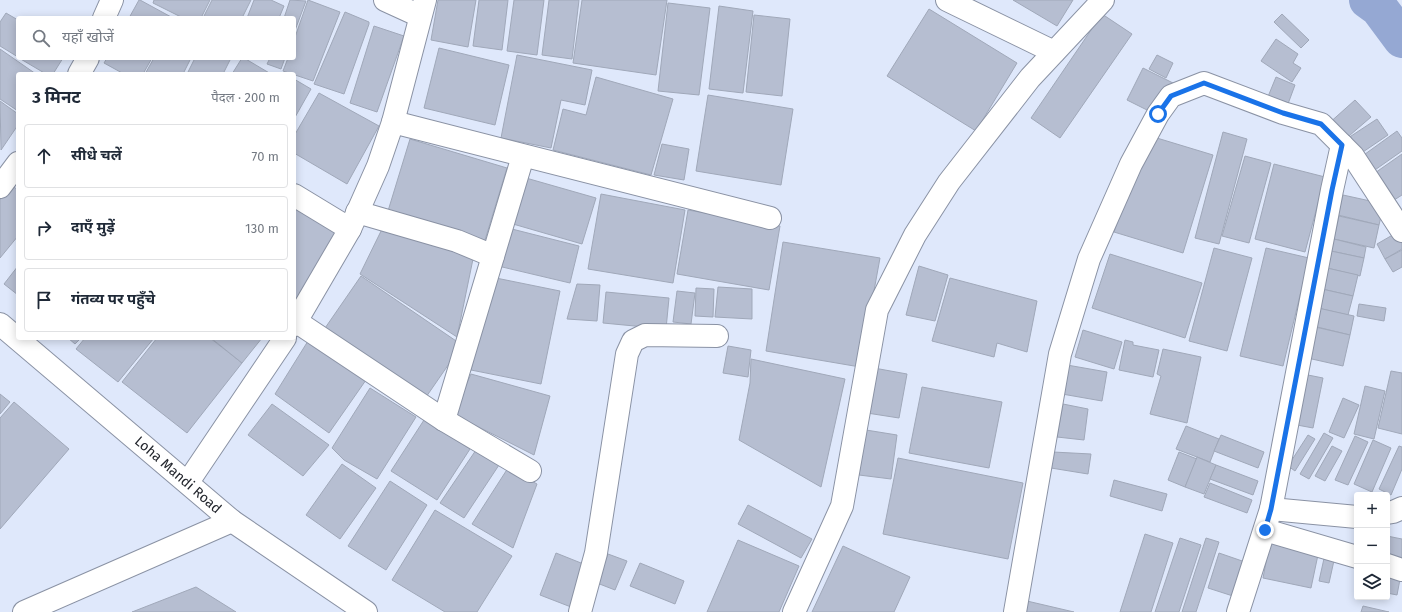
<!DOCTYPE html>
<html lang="hi">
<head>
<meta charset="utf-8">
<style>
	body { margin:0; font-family:"Fira Sans","Noto Sans Devanagari",sans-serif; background:#f2f2f3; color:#1f2937 }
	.controls { position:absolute; right:12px; bottom:12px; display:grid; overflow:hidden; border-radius:4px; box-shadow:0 2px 10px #0003 }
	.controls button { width:36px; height:36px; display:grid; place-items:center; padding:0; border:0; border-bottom:1px solid #e0e1e3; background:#fff; color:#1f2937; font:20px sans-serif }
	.stop { position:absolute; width:12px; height:12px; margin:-9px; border:3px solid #1a73e8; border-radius:50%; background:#fff }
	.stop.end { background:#1a73e8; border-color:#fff; box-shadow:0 1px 4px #0008 }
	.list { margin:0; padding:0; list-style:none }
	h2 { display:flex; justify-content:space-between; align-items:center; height:52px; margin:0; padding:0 16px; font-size:17px }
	h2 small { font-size:13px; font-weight:400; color:#747a83 }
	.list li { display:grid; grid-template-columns:26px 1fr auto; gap:12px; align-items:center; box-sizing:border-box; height:64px; margin:0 8px 8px; padding:0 8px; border:1px solid #e0e1e3; border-radius:4px }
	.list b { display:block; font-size:15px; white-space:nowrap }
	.list em { font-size:13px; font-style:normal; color:#747a83 }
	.icon { flex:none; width:22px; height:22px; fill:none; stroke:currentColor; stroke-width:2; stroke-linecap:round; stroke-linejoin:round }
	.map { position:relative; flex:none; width:1402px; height:612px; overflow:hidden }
	.search { position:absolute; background:#fff; box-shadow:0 2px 10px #0003; left:16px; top:16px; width:280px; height:44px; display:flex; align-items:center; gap:10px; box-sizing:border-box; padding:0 14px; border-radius:4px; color:#747a83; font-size:15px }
	.panel { position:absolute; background:#fff; box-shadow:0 2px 10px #0003; left:16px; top:72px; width:280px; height:268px; border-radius:4px }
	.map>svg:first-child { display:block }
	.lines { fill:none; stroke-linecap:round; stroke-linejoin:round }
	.river { stroke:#95a8d3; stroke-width:38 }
	.building { fill:#b6bed1; stroke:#a0a8b9 }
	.minor-casing { stroke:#8a92a4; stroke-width:24 }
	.tertiary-casing { stroke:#8a92a4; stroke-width:24 }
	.minor { stroke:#fff; stroke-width:22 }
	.tertiary { stroke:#fff; stroke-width:22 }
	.route { stroke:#1a73e8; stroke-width:5 }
	.labels { text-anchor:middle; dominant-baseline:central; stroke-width:4; stroke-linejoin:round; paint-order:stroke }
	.street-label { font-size:14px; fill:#24272e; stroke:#fff }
</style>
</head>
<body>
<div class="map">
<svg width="1402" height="612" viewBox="0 0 1402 612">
	<rect width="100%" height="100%" fill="#dfe8fb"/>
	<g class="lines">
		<polyline class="river" points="1368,0 1379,8 1402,39"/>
	</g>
	<g class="building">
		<polygon points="139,0 140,0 173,18 129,18"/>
		<polygon points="154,0 210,0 201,18 183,18 153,3"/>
		<polygon points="212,0 251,0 242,18 203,18"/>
		<polygon points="254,0 271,0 284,6 279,18 247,18"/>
		<polygon points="290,0 306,1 294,33 294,18 284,18"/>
		<polygon points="308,0 340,12 313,81 283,71 288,58 294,58 294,40"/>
		<polygon points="438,0 476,0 468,47 431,40"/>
		<polygon points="479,0 508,0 502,50 473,46"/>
		<polygon points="514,0 544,0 537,55 507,51"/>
		<polygon points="549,0 579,0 572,59 542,55"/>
		<polygon points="582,0 667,0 656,75 573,63"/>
		<polygon points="1013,0 1073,0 1057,26"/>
		<polygon points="668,3 710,8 699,95 658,91"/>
		<polygon points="719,6 753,11 743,93 709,89"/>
		<polygon points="929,9 1017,63 976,131 887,76"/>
		<polygon points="345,12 369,22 369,24 344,94 314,84"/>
		<polygon points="6,13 18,20 18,57 0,46 0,22"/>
		<polygon points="1102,14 1132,34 1060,138 1031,118"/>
		<polygon points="1282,14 1309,40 1301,48 1274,22"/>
		<polygon points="754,15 790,19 782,96 746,92"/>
		<polygon points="374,26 404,36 377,112 350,103"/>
		<polygon points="1276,39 1298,54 1293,63 1301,68 1292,82 1261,61"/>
		<polygon points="439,48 509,65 495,125 424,108"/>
		<polygon points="0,49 36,74 18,74 18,111 0,99"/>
		<polygon points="517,55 592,70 585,105 561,100 551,148 501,138"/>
		<polygon points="1157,55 1173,63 1166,78 1149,69"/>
		<polygon points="19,58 63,58 53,74 46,74"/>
		<polygon points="107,58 152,58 143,74 124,74 104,63"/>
		<polygon points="154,58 191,58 183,74 145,74"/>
		<polygon points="195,58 231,58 223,74 187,74"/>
		<polygon points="242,58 244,58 271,74 232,74"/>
		<polygon points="270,58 285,58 281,69 267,64"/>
		<polygon points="1143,68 1173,83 1157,115 1127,100"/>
		<polygon points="596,77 673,99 651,175 553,150 563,109 586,115"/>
		<polygon points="1276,77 1295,85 1285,112 1265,104"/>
		<polygon points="294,79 311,89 294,119"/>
		<polygon points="319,93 379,126 347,184 294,153 294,136"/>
		<polygon points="708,95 793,109 781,185 696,171"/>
		<polygon points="1355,100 1371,117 1342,142 1327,125"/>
		<polygon points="0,101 18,114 18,125 1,150"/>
		<polygon points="1377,119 1388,135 1357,156 1345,140"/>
		<polygon points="1397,131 1402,138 1402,151 1372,172 1361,157"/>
		<polygon points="1223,132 1247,139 1219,244 1195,238"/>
		<polygon points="1147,135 1213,155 1183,253 1114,232"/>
		<polygon points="410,139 507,168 485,240 388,211"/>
		<polygon points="662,144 689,149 684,180 654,175"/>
		<polygon points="1402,154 1402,195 1391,202 1372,175"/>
		<polygon points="1245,156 1271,163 1249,243 1222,236"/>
		<polygon points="1274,164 1325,177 1305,252 1255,239"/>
		<polygon points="526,178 596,198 582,244 513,224"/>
		<polygon points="11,185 18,190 18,236 0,258 0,200"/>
		<polygon points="601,194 685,210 673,283 588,269"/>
		<polygon points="1343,195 1384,204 1379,225 1338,215"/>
		<polygon points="294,204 340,229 298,303 294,300"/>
		<polygon points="688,210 780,226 769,290 677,274"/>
		<polygon points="1339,216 1379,225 1374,248 1334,239"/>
		<polygon points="384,225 473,259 457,337 360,274"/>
		<polygon points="508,228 579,246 570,283 498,266"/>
		<polygon points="1396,233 1402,243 1402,249 1385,259 1377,244"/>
		<polygon points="1334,239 1366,247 1364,258 1331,251"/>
		<polygon points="783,242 880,258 860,367 766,351"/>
		<polygon points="1214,248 1252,258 1227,351 1189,341"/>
		<polygon points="1266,248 1309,258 1283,366 1240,356"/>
		<polygon points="1402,250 1402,267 1393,272 1385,259"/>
		<polygon points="1331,251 1364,258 1360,276 1327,268"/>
		<polygon points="1110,254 1202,283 1185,338 1092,308"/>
		<polygon points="18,266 18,295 4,284"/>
		<polygon points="919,266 948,275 935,321 906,315"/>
		<polygon points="1327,268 1358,275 1353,296 1322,289"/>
		<polygon points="361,276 462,345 424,400 323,331"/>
		<polygon points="491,277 560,291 541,384 471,370"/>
		<polygon points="950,278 1037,301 1027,352 997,343 994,357 932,341"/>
		<polygon points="577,284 600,285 597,321 567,319"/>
		<polygon points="718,287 752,289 752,319 715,317"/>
		<polygon points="696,288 714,289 713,317 695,316"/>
		<polygon points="1322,289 1353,296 1348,315 1318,308"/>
		<polygon points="677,291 695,293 691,324 673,322"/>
		<polygon points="606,292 669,298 666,329 603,323"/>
		<polygon points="1359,304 1386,308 1384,321 1357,316"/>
		<polygon points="1318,308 1354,316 1350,335 1313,326"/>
		<polygon points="1311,326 1350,335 1343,366 1303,357"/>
		<polygon points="1083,330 1122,342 1114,369 1075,357"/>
		<polygon points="68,338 81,338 75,344"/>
		<polygon points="85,338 154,338 118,382 76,349"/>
		<polygon points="157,338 210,338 242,363 187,433 122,382"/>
		<polygon points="211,338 262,338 242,363"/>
		<polygon points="1125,340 1133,342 1133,345 1159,350 1153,377 1119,370"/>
		<polygon points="308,341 366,380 329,433 275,394"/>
		<polygon points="728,346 751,350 748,377 723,373"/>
		<polygon points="1163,349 1201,357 1187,423 1150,414 1161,376 1157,374"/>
		<polygon points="751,359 845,379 821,487 739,440 750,383"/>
		<polygon points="1067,365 1107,372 1102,401 1062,394"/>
		<polygon points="874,368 907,374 899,418 867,413"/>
		<polygon points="1391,371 1402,373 1402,434 1378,428"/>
		<polygon points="471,374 550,396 534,455 453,414"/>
		<polygon points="1308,375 1323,378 1313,428 1297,425"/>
		<polygon points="1365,386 1385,391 1374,439 1354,434"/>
		<polygon points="922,387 1002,402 989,468 909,453"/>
		<polygon points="370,388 416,417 377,479 344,460 332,448"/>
		<polygon points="0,394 10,402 0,414"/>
		<polygon points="1343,398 1359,405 1344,438 1329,432"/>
		<polygon points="14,402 69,449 0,529 0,418"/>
		<polygon points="272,404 329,445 303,476 248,435"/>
		<polygon points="1063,404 1088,409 1084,440 1057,437"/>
		<polygon points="424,420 470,449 437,500 391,471"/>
		<polygon points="1186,426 1219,439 1210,462 1176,449"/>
		<polygon points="866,430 897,435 891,479 859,475"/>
		<polygon points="1324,433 1333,438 1309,479 1300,474"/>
		<polygon points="1221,435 1264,452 1258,468 1214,451"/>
		<polygon points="1308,435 1315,439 1295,471 1288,466"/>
		<polygon points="1355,436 1368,442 1348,485 1335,480"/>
		<polygon points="1373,440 1391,448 1372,492 1354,484"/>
		<polygon points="1332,446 1342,451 1325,481 1315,476"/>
		<polygon points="1399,446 1402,447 1402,469 1391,495 1379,489"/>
		<polygon points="476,450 499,465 464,518 440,503"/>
		<polygon points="1053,452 1091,454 1088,474 1051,468"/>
		<polygon points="1179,452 1197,459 1185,487 1168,480"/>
		<polygon points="1197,457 1216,465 1204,494 1185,487"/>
		<polygon points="898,458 1023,483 1008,559 883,534"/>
		<polygon points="342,464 376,488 340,539 306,515"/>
		<polygon points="1216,465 1258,481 1253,495 1210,479"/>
		<polygon points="508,468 537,484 513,548 472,524"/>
		<polygon points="1114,480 1167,494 1162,511 1110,496"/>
		<polygon points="390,481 427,505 386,570 348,546"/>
		<polygon points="1210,483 1252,500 1247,513 1204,497"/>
		<polygon points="748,505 812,539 801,558 738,524"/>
		<polygon points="435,510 512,556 477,612 445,612 392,580"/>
		<polygon points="1145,534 1173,543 1151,612 1120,612"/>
		<polygon points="1387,536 1402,539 1402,560 1387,557"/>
		<polygon points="1180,538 1201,545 1179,612 1155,612"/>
		<polygon points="1206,538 1219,542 1196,612 1182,612"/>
		<polygon points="738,540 799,566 779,612 707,612"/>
		<polygon points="1270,541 1319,550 1311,588 1263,578"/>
		<polygon points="843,546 910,577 894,612 812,612"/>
		<polygon points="556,553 586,565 571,607 540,595"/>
		<polygon points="1219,553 1248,563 1236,597 1208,588"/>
		<polygon points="608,554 627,561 615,590 597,583"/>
		<polygon points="1325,554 1335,556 1329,583 1319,581"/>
		<polygon points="640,563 684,581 675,604 630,586"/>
		<polygon points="1387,571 1401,574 1397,595 1387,593"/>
		<polygon points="196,587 236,612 132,612"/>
		<polygon points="1027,601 1074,612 1024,612"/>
		<polygon points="1363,606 1389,612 1361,612"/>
	</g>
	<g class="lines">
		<defs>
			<g id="minor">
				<polyline points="385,0 420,16"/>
				<polyline points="947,0 1054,52"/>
				<polyline points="104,18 112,0"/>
				<polyline points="79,74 88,58"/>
				<polyline points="393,122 770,218"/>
				<polyline points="0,187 18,163"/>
				<polyline points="294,195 350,229"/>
				<polyline points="357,212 457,241 493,256"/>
				<polyline points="294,320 444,420 530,471"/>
				<polyline points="294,325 350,229 378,166 393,122 425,0"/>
				<polyline points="444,420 523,156"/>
				<polyline points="188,482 285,338"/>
				<polyline points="1271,509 1357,517"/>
				<polyline points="1387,513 1393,512 1402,508"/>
				<polyline points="1265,530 1357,557"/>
				<polyline points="1387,565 1402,570"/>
				<polyline points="24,612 232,521"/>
				<polyline points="580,612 596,553 627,354 633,341 645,335 717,336"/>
				<polyline points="794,612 842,506 877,310 915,235 949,182 1030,78 1103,0"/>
				<polyline points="1015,612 1060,354 1089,259 1131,164 1158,114 1171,96 1204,83 1283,113 1321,124 1353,156 1402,231"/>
				<polyline points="1238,612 1271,509 1332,190 1342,145"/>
			</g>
			<polyline id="tertiary" points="0,324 232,521 366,612"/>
		</defs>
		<use href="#minor" class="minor-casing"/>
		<use href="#tertiary" class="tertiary-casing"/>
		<use href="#minor" class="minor"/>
		<use href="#tertiary" class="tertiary"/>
	</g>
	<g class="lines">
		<polyline class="route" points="1158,114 1171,96 1204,83 1283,113 1321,124 1342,145 1332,190 1271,509 1265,530"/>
	</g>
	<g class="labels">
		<g class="street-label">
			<text transform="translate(178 475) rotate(41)">Loha Mandi Road</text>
		</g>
	</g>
</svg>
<div class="controls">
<button>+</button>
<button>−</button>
<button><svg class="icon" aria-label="layers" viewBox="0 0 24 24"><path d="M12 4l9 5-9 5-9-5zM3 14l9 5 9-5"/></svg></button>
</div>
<div class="stop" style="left:1158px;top:114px"></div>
<div class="stop end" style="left:1265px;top:530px"></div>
<div class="search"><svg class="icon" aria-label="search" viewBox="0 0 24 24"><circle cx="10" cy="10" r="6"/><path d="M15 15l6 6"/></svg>यहाँ खोजें</div>
<section class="panel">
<h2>3 मिनट<small>पैदल · 200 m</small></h2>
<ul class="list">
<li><svg class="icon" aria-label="ahead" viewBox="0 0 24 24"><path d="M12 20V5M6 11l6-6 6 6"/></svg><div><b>सीधे चलें</b></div><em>70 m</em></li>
<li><svg class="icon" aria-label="right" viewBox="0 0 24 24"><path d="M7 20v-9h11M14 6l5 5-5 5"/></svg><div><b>दाएँ मुड़ें</b></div><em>130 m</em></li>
<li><svg class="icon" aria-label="arrive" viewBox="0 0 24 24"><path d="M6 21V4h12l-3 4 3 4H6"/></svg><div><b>गंतव्य पर पहुँचे</b></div></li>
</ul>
</section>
</div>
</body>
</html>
